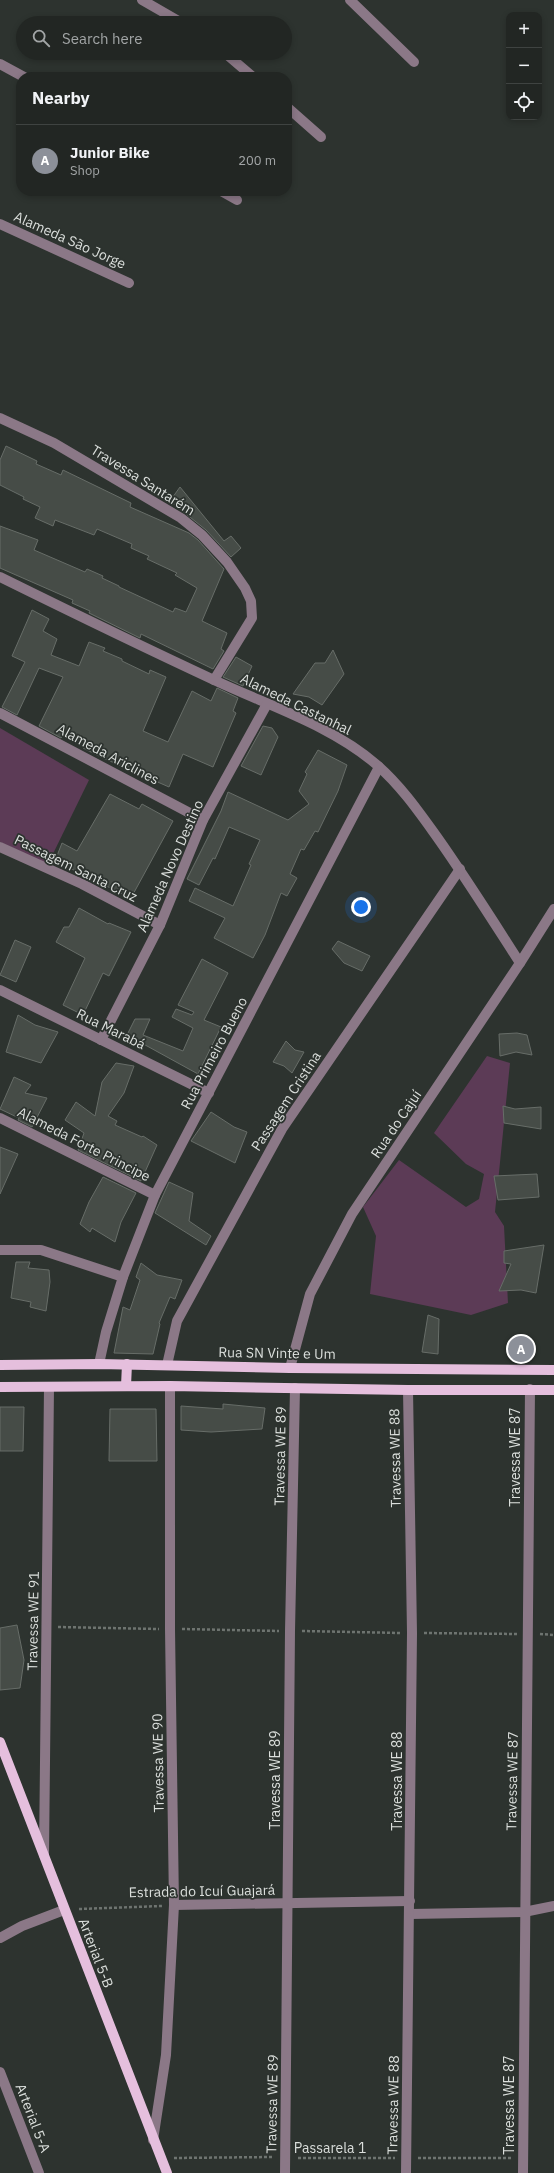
<!DOCTYPE html>
<html lang="en">
<head>
<meta charset="utf-8">
<style>
	body { margin:0; font-family:"IBM Plex Sans",sans-serif; background:#2a2e2b; color:#f1f3f6 }
	.controls { position:absolute; right:12px; top:12px; display:grid; overflow:hidden; border-radius:8px; box-shadow:0 2px 6px #0003 }
	.controls button { width:36px; height:36px; display:grid; place-items:center; padding:0; border:0; border-bottom:1px solid #3f4341; background:#222623; color:#f1f3f6; font:20px sans-serif }
	.you { position:absolute; left:361px; top:907px; width:14px; height:14px; margin:-10px; border:3px solid #fff; border-radius:50%; background:#1a73e8; box-shadow:0 0 0 6px #1a73e833 }
	.badge { display:grid; place-items:center; width:26px; height:26px; border-radius:50%; background:#8c9099; color:#fff; font-size:13px; font-weight:700 }
	.pin { position:absolute; translate:-50% -50%; border:2px solid #fff; box-shadow:0 1px 4px #0006 }
	.list { margin:0; padding:0; list-style:none }
	h2 { display:flex; justify-content:space-between; align-items:center; height:52px; margin:0; padding:0 16px; font-size:17px }
	h2 small { font-size:13px; font-weight:400; color:#a2a5a6 }
	.list li { display:grid; grid-template-columns:26px 1fr auto; gap:12px; align-items:center; box-sizing:border-box; height:72px; padding:0 16px; border-top:1px solid #3f4341 }
	.list b { display:block; font-size:15px; white-space:nowrap }
	.list p { margin:0; font-size:13px; white-space:nowrap; color:#a2a5a6 }
	.list em { font-size:13px; font-style:normal; color:#a2a5a6 }
	.icon { flex:none; width:22px; height:22px; fill:none; stroke:currentColor; stroke-width:2; stroke-linecap:round; stroke-linejoin:round }
	.map { position:relative; flex:none; width:554px; height:2173px; overflow:hidden }
	.search { position:absolute; background:#222623; box-shadow:0 2px 6px #0003; left:16px; top:16px; width:276px; height:44px; display:flex; align-items:center; gap:10px; box-sizing:border-box; padding:0 14px; border-radius:22px; color:#a2a5a6; font-size:15px }
	.panel { position:absolute; background:#222623; box-shadow:0 2px 6px #0003; left:16px; top:72px; width:276px; height:124px; border-radius:16px }
	.map>svg:first-child { display:block }
	.green { fill:#5c3b56 }
	.building { fill:#464c47; stroke:#676d68 }
	.lines { fill:none; stroke-linecap:round; stroke-linejoin:round }
	.path { stroke:#6e7470; stroke-width:2.5; stroke-dasharray:3 2; stroke-linecap:butt }
	.minor { stroke:#8b7887; stroke-width:10 }
	.major { stroke:#e5bfdd; stroke-width:10 }
	.labels { text-anchor:middle; dominant-baseline:central; stroke-width:3.5; stroke-linejoin:round; paint-order:stroke }
	.street-label { font-size:14px; fill:#dbdfdc; stroke:#2d332f }
</style>
</head>
<body>
<div class="map">
<svg width="554" height="2173" viewBox="0 0 554 2173">
	<rect width="100%" height="100%" fill="#2d332f"/>
	<g class="green">
		<polygon points="0,728 89,780 48,864 0,842"/>
		<polygon points="487,1056 510,1063 495,1212 504,1226 508,1303 471,1315 370,1294 376,1236 363,1207 399,1160 466,1207 479,1199 484,1174 466,1164 434,1133"/>
	</g>
	<g class="building">
		<polygon points="6,446 37,461 36,464 61,475 63,470 131,503 130,507 189,533 198,540 224,569 202,621 227,633 221,649 224,651 213,669 141,634 140,638 89,613 90,611 72,603 73,600 0,568 0,526 38,540 34,550 85,572 87,569 103,576 102,578 119,586 119,587 173,612 175,608 186,612 197,588 175,575 177,573 147,559 149,556 131,548 132,544 97,529 94,535 55,520 53,526 35,518 40,507 23,499 24,497 0,485 0,460"/>
		<polygon points="180,487 224,541 231,536 241,548 231,557 206,530 170,501"/>
		<polygon points="32,610 49,619 43,631 57,639 51,655 79,666 89,642 105,648 103,651 122,659 122,661 149,674 150,670 166,677 143,731 168,742 192,691 211,701 217,688 238,698 233,711 236,713 213,767 183,754 169,787 103,758 83,748 85,744 63,735 61,738 39,726 63,677 39,668 17,715 2,707 25,662 12,656"/>
		<polygon points="333,650 344,674 322,705 309,697 293,694 315,663 325,663"/>
		<polygon points="236,657 252,666 243,686 223,677"/>
		<polygon points="263,726 272,728 278,737 261,775 241,766"/>
		<polygon points="318,750 347,765 338,791 318,832 315,831 304,850 301,849 290,874 297,878 287,896 281,893 265,935 253,958 214,938 225,918 189,901 195,888 233,906 251,865 249,864 260,840 229,827 215,859 213,858 199,885 187,879 221,811 228,792 288,820 309,804 299,791 307,774 305,772"/>
		<polygon points="110,794 139,809 142,804 173,821 131,898 55,861 62,843 77,851"/>
		<polygon points="79,908 108,924 109,923 131,932 109,976 103,973 83,1015 63,1005 85,958 56,942 64,927 69,927"/>
		<polygon points="15,940 31,947 16,982 0,975"/>
		<polygon points="338,941 370,956 362,971 344,963 332,949"/>
		<polygon points="202,959 228,973 204,1020 221,1027 198,1074 127,1035 135,1019 150,1019 143,1035 183,1051 193,1028 172,1017 176,1009 192,1015 194,1012 178,1005"/>
		<polygon points="18,1015 35,1025 58,1032 41,1063 6,1052"/>
		<polygon points="517,1033 527,1035 532,1055 516,1052 500,1056 499,1034"/>
		<polygon points="286,1041 295,1050 304,1052 292,1073 284,1066 273,1062"/>
		<polygon points="116,1063 134,1066 124,1093 108,1116 117,1121 115,1125 142,1137 143,1136 157,1145 141,1181 78,1150 84,1133 65,1120 76,1102 95,1116 102,1082"/>
		<polygon points="14,1077 31,1085 25,1093 47,1098 32,1127 18,1120 19,1118 0,1109"/>
		<polygon points="503,1106 515,1109 541,1107 541,1129 504,1123"/>
		<polygon points="211,1112 234,1127 247,1132 235,1163 191,1141"/>
		<polygon points="0,1147 18,1154 0,1194"/>
		<polygon points="537,1174 539,1197 498,1200 494,1176"/>
		<polygon points="103,1177 136,1193 121,1222 115,1242 92,1228 90,1232 80,1224 89,1202"/>
		<polygon points="169,1182 193,1193 189,1221 211,1236 206,1245 155,1213"/>
		<polygon points="544,1245 536,1293 521,1290 499,1291 511,1264 504,1263 504,1251"/>
		<polygon points="16,1262 30,1262 28,1268 49,1270 50,1282 46,1311 30,1307 31,1302 11,1298"/>
		<polygon points="141,1263 157,1275 182,1280 175,1299 170,1297 159,1323 160,1324 153,1354 114,1353 123,1307 130,1310 140,1280 136,1277"/>
		<polygon points="428,1315 439,1319 438,1354 422,1352"/>
		<polygon points="223,1404 265,1408 262,1429 211,1432 181,1430 181,1406 223,1409"/>
		<polygon points="0,1407 24,1407 23,1451 0,1451"/>
		<polygon points="110,1409 156,1409 157,1461 109,1461"/>
		<polygon points="17,1625 24,1660 20,1688 0,1690 0,1628"/>
	</g>
	<g class="lines">
		<g class="path">
			<polyline points="58,1627 159,1629"/>
			<polyline points="182,1629 279,1631"/>
			<polyline points="302,1631 401,1633"/>
			<polyline points="424,1633 517,1634"/>
			<polyline points="540,1634 554,1635"/>
			<polyline points="79,1909 162,1906"/>
			<polyline points="174,2158 273,2157"/>
			<polyline points="298,2158 395,2158"/>
			<polyline points="418,2158 511,2158"/>
		</g>
		<g class="minor">
			<polyline points="142,0 182,23"/>
			<polyline points="350,0 414,62"/>
			<polyline points="225,53 253,77"/>
			<polyline points="0,64 24,77"/>
			<polyline points="287,107 321,137"/>
			<polyline points="221,191 237,200"/>
			<polyline points="0,224 129,283"/>
			<polyline points="0,418 54,443 181,518 202,535 227,562 245,588 251,601 252,618 214,680"/>
			<path d="M 0,577 C 71,612 143,647 214,680 C 269,706 331,725 377,765 C 401,786 419,812 437,837 C 466,878 493,921 520,963"/>
			<polyline points="0,713 203,820"/>
			<polyline points="0,847 82,884 160,925"/>
			<polyline points="0,990 209,1093"/>
			<polyline points="101,1040 160,925 203,820 267,704"/>
			<polyline points="0,1118 155,1195"/>
			<polyline points="0,1250 41,1250 123,1277"/>
			<polyline points="99,1364 106,1332 123,1277 155,1195 379,767"/>
			<polyline points="167,1365 177,1321 282,1129 460,869"/>
			<polyline points="290,1368 310,1294 352,1214 520,963 554,909"/>
			<polyline points="44,1855 49,1387"/>
			<polyline points="174,1905 410,1901"/>
			<polyline points="410,1914 524,1912 554,1906"/>
			<polyline points="0,1938 22,1926 64,1910"/>
			<polyline points="0,2072 39,2173"/>
			<polyline points="153,2140 166,2055 174,1905 170,1629 170,1386"/>
			<polyline points="285,2173 290,1631 295,1388"/>
			<polyline points="406,2173 412,1633 408,1390"/>
			<polyline points="523,2173 530,1389"/>
		</g>
		<g class="major">
			<polyline points="0,1365 99,1364 290,1368 554,1370"/>
			<polyline points="126,1386 127,1364"/>
			<polyline points="0,1387 170,1386 408,1390 554,1390"/>
			<polyline points="0,1742 167,2173"/>
		</g>
	</g>
	<g class="labels">
		<g class="street-label">
			<text transform="translate(70 240) rotate(24)">Alameda São Jorge</text>
			<text transform="translate(143 480) rotate(32)">Travessa Santarém</text>
			<text transform="translate(296 704) rotate(26)">Alameda Castanhal</text>
			<text transform="translate(108 754) rotate(28)">Alameda Ariclines</text>
			<text transform="translate(170 866) rotate(-66)">Alameda Novo Destino</text>
			<text transform="translate(76 868) rotate(26)">Passagem Santa Cruz</text>
			<text transform="translate(111 1029) rotate(26)">Rua Marabá</text>
			<text transform="translate(214 1053) rotate(-62)">Rua Primeiro Bueno</text>
			<text transform="translate(286 1101) rotate(-57)">Passagem Cristina</text>
			<text transform="translate(396 1124) rotate(-56)">Rua do Cajuí</text>
			<text transform="translate(84 1144) rotate(27)">Alameda Forte Principe</text>
			<text transform="translate(277 1353) rotate(1)">Rua SN Vinte e Um</text>
			<text transform="translate(280 1456) rotate(-89)">Travessa WE 89</text>
			<text transform="translate(515 1457) rotate(-90)">Travessa WE 87</text>
			<text transform="translate(395 1458) rotate(-91)">Travessa WE 88</text>
			<text transform="translate(33 1621) rotate(-89)">Travessa WE 91</text>
			<text transform="translate(158 1763) rotate(-91)">Travessa WE 90</text>
			<text transform="translate(275 1780) rotate(-90)">Travessa WE 89</text>
			<text transform="translate(397 1781) rotate(-90)">Travessa WE 88</text>
			<text transform="translate(512 1781) rotate(-89)">Travessa WE 87</text>
			<text transform="translate(202 1891) rotate(-1)">Estrada do Icuí Guajará</text>
			<text transform="translate(96 1953) rotate(69)">Arterial 5-B</text>
			<text transform="translate(272 2104) rotate(-89)">Travessa WE 89</text>
			<text transform="translate(393 2105) rotate(-89)">Travessa WE 88</text>
			<text transform="translate(509 2105) rotate(-90)">Travessa WE 87</text>
			<text transform="translate(33 2118) rotate(69)">Arterial 5-A</text>
			<text x="330" y="2148">Passarela 1</text>
		</g>
	</g>
</svg>
<div class="controls">
<button>+</button>
<button>−</button>
<button><svg class="icon" aria-label="locate" viewBox="0 0 24 24"><circle cx="12" cy="12" r="6"/><path d="M12 2v4M12 18v4M2 12h4M18 12h4"/></svg></button>
</div>
<div class="you"></div>
<div class="pin badge" style="left:521px;top:1349px">A</div>
<div class="search"><svg class="icon" aria-label="search" viewBox="0 0 24 24"><circle cx="10" cy="10" r="6"/><path d="M15 15l6 6"/></svg>Search here</div>
<section class="panel">
<h2>Nearby<small></small></h2>
<ul class="list">
<li><span class="badge">A</span><div><b>Junior Bike</b><p>Shop</p></div><em>200 m</em></li>
</ul>
</section>
</div>
</body>
</html>
